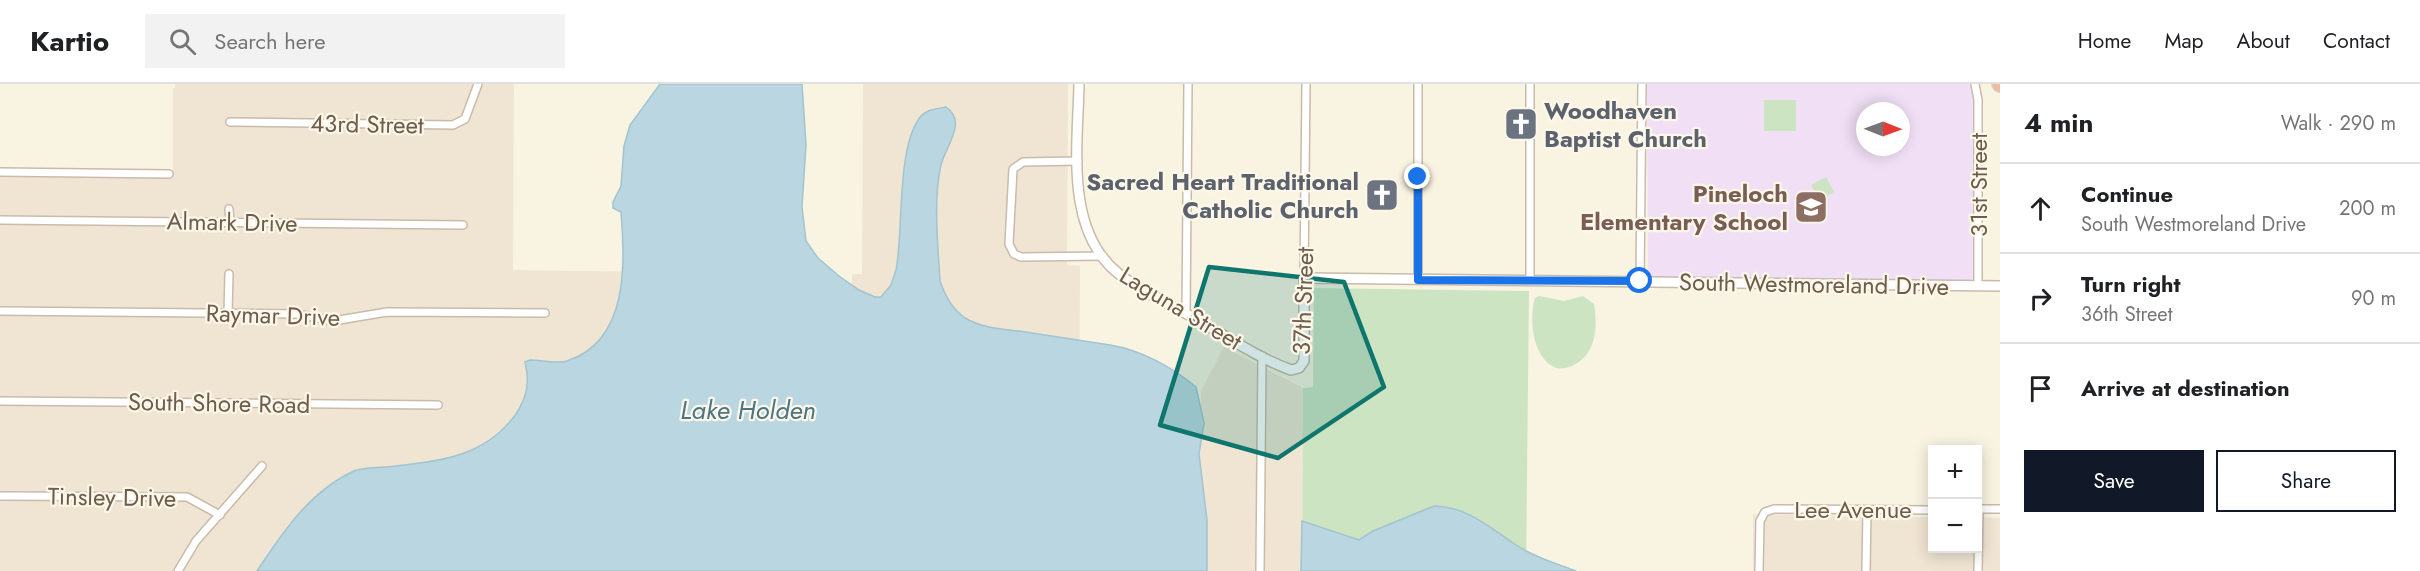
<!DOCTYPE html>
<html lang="en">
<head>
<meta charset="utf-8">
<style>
	body { margin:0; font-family:Jost,sans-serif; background:#f2f2f2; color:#202124 }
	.controls { position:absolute; right:18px; bottom:18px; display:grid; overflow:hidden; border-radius:0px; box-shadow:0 3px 15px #0003 }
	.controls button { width:54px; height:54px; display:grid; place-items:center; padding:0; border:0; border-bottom:2px solid #e0e0e0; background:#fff; color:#202124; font:30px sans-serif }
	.compass { position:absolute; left:1856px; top:18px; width:54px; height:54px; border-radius:50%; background:#fff; box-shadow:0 3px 15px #0003; rotate:91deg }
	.stop { position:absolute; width:18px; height:18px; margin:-14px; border:4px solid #1a73e8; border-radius:50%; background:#fff }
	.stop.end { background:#1a73e8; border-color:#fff; box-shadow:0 2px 6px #0008 }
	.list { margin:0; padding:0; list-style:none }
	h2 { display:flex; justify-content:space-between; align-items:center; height:78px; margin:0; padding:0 24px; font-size:26px }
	h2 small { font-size:20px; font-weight:400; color:#757577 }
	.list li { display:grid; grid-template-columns:39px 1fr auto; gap:18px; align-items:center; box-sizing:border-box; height:90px; padding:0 24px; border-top:2px solid #e0e0e0 }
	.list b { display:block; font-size:22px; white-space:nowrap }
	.list p { margin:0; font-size:20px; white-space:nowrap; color:#757577 }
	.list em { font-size:20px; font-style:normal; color:#757577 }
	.actions { display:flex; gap:12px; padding:18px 24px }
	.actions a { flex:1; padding:14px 0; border:2px solid #111827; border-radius:0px; text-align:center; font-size:21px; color:#111827 }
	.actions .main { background:#111827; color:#fff }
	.icon { flex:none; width:33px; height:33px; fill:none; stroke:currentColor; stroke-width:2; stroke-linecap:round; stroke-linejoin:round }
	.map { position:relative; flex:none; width:2000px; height:487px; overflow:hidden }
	header { display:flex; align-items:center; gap:36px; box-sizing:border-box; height:84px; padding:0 30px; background:#fff; border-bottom:2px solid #e0e0e0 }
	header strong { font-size:28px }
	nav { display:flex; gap:33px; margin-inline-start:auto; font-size:21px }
	.search { width:420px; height:54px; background:#f2f2f2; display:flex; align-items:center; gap:15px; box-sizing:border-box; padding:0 21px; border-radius:0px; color:#757577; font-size:22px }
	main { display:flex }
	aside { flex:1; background:#fff }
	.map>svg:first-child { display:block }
	.residential { fill:#f0e5d2 }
	.education { fill:#f0dff5; fill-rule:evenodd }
	.green { fill:#cde4c3 }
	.water { fill:#bad6e0; stroke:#a1c4d0; stroke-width:1.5 }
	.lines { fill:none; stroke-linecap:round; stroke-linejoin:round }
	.minor-casing { stroke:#c8bbab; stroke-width:10 }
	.tertiary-casing { stroke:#c8bbab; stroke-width:12 }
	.motorway-casing { stroke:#d9d5d0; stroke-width:16 }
	.minor { stroke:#fff; stroke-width:7 }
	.tertiary { stroke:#fff; stroke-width:9 }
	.motorway { stroke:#ecbda0; stroke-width:14 }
	.route { stroke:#1a73e8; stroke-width:8 }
	.marked { fill:#0f766e; fill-opacity:0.2; stroke:#0f766e; stroke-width:4.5; stroke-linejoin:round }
	.labels { text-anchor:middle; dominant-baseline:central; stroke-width:4.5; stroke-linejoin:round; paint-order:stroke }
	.worship-label { font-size:24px; font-weight:bold; fill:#5b616d; stroke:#fcf7e8; text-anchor:start }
	.street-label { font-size:24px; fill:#6e5c4c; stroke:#fcf7e8 }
	.education-label { font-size:24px; font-weight:bold; fill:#785e54; stroke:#fcf7e8; text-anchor:end }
	.water-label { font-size:26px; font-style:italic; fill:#4c7585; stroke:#fcf7e8 }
</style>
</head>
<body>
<header>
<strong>Kartio</strong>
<div class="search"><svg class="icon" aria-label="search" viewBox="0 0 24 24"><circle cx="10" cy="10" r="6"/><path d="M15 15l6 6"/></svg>Search here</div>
<nav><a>Home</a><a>Map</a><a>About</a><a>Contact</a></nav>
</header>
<main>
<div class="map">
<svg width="2000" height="487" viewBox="0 0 2000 487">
	<rect width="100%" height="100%" fill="#f9f3e2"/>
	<g class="residential">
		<polygon points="175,0 514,0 513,186 805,190 344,487 0,487 0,91 173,92 173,4 175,4"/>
		<polygon points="863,0 1068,0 1067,181 1080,182 1079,417 1199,419 1201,307 1224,263 1303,304 1302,487 1079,487 851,413 852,190 862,190"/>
		<polygon points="1753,430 1932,433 1932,464 1978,464 1978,433 2000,434 2000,487 1753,487"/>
	</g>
	<path class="education" d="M 1647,0 L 1971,0 L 1975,23 L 1975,192 L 1972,196 L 1966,198 L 1655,195 L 1649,189 L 1648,182 ZM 1865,27 L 1901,27 L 1901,63 L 1865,63 Z"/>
	<g class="green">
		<rect x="1764" y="16" width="32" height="31"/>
		<polygon points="1826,93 1834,108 1819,116 1811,101"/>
		<polygon points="1314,204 1529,207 1526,487 1302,487 1303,304 1313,303"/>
		<path d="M 1539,212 L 1564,217 L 1583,212 L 1594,220 C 1598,244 1596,271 1572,282 C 1566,284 1560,286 1554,283 C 1532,272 1529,235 1535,214 Z"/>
	</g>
	<g class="water">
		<path d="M 660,0 L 802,0 L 806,61 L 802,123 L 806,157 L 818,174 L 839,192 L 859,206 L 875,213 L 881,213 L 891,201 L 896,186 C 904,145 896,62 921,32 C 927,25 937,25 946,23 C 968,38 945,63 941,81 C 933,114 938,163 940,197 C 945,212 952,225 965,234 C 985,246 1010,245 1032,249 C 1058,253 1084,257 1110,261 C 1141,266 1172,283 1196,303 L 1204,339 L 1199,370 L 1207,436 L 1207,487 L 257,487 C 283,448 310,407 354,387 C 364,383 376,384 386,383 C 436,377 484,375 516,330 C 527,313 530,298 525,278 L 530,276 C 541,276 556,280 567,277 C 629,257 625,180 621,128 L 613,124 L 613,118 L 621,102 L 624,62 L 630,41 Z"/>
		<path d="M 1434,422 C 1468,423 1489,443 1516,461 C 1534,473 1555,479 1576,487 L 1301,487 L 1302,437 L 1359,456 L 1373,447 Z"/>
	</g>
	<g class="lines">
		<defs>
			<g id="minor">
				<polyline points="1418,0 1418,196"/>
				<polyline points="1975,0 1978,16 1978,202"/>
				<polyline points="230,38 453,41 465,35 478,0"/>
				<polyline points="1078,77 1023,78 1013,85 1009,160 1014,170 1021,173 1103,172"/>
				<polyline points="0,88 169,90"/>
				<polyline points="229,125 230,138"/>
				<polyline points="0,136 463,141"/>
				<polyline points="1304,194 1306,0"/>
				<polyline points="1530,197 1530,0"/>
				<polyline points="1640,197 1642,0"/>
				<polyline points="0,227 297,230 333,237 387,228 545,229"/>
				<polyline points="228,229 229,190"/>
				<polyline points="1186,230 1188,0"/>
				<polyline points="0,317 438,321"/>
				<polyline points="0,412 187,413 220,431"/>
				<polyline points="1978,425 2000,425"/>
				<polyline points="178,487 196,457 262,382"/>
				<polyline points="1260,487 1262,272"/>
				<polyline points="1759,487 1760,437 1765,428 1774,425 1932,426"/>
				<polyline points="1866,487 1867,426"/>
				<polyline points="1978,487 1979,425"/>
			</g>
			<path id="tertiary" d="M 1079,0 C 1078,61 1064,147 1119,190 C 1142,208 1169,220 1194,234 C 1226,252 1258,274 1291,286 L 1299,284 L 1304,277 L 1304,194 L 2000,202"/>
			<polyline id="motorway" points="1999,0 2000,1"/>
		</defs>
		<use href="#minor" class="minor-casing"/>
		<use href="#tertiary" class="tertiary-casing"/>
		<use href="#motorway" class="motorway-casing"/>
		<use href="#minor" class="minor"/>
		<use href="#tertiary" class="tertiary"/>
		<use href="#motorway" class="motorway"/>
	</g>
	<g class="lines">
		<polyline class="route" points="1418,93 1418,196 1640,197"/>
	</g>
	<path class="marked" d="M 1209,183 L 1344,198 L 1384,303 L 1278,374 L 1160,341 Z"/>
	<defs>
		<symbol id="church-square" viewBox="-11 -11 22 22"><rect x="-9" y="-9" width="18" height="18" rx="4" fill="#6b7280" stroke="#fcf7e8"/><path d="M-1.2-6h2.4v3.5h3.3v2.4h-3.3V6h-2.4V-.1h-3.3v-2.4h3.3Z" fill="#fff"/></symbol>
		<symbol id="school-square" viewBox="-11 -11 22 22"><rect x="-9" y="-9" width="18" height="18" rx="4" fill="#8d6e63" stroke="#fcf7e8"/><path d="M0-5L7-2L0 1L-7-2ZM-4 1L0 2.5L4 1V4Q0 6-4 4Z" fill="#fff"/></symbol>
	</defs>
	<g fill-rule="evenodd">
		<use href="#church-square" x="1502" y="21" width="38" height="38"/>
		<use href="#church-square" x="1363" y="92" width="38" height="38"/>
		<use href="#school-square" x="1792" y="104" width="38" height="38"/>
	</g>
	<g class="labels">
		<g class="worship-label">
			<text x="1544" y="26">Woodhaven<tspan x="1544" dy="28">Baptist Church</tspan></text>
			<text x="1359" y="97" text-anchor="end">Sacred Heart Traditional<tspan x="1359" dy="28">Catholic Church</tspan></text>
		</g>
		<g class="street-label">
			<text transform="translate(367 40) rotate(1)">43rd Street</text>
			<text transform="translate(1978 101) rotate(-90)">31st Street</text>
			<text transform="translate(232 138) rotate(1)">Almark Drive</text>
			<text transform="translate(1814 200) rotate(1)">South Westmoreland Drive</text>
			<text transform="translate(1303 217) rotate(-88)">37th Street</text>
			<text transform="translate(1181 224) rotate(31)">Laguna Street</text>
			<text transform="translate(273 231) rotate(2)">Raymar Drive</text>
			<text transform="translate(219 319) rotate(1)">South Shore Road</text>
			<text transform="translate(112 413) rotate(1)">Tinsley Drive</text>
			<text x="1853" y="425">Lee Avenue</text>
		</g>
		<g class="education-label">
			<text x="1788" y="109">Pineloch<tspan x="1788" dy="28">Elementary School</tspan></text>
		</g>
		<g class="water-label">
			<text x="748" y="326">Lake Holden</text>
		</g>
	</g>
</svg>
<div class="controls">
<button>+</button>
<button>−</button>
</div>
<svg class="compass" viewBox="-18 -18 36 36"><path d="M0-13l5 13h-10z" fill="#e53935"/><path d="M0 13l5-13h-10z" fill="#757577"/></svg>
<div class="stop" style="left:1640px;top:197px"></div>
<div class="stop end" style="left:1418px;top:93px"></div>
</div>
<aside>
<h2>4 min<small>Walk · 290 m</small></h2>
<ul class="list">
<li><svg class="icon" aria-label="ahead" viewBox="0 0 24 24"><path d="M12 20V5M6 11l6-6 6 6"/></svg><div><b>Continue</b><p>South Westmoreland Drive</p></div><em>200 m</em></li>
<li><svg class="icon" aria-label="right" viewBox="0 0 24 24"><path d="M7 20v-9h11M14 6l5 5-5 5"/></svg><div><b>Turn right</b><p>36th Street</p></div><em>90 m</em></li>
<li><svg class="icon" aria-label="arrive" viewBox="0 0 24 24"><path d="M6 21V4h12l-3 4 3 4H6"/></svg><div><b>Arrive at destination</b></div></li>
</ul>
<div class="actions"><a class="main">Save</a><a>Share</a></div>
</aside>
</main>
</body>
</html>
